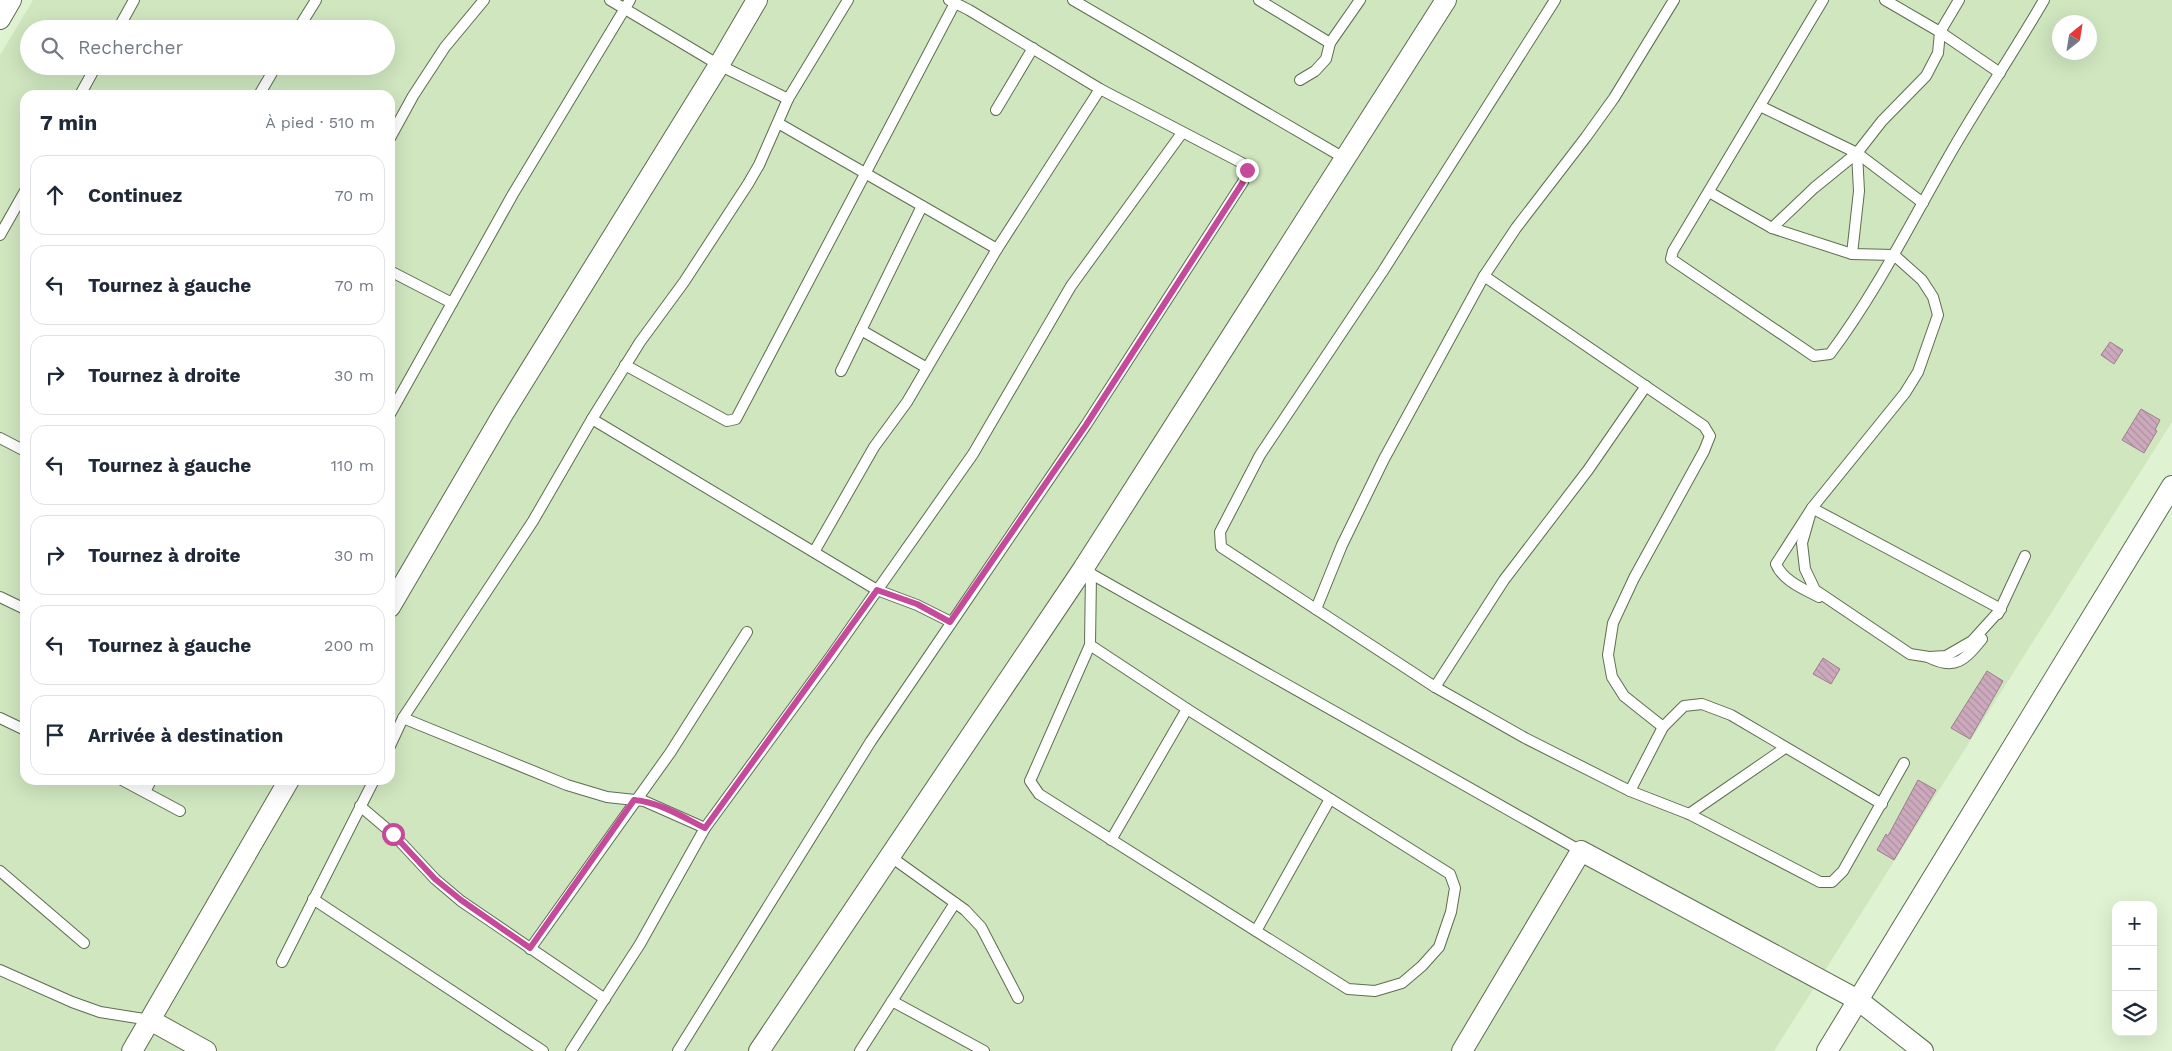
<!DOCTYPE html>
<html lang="fr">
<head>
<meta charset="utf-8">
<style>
	body { margin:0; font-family:"Work Sans",sans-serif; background:#f6f6f7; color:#1f2937 }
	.controls { position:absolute; right:15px; bottom:15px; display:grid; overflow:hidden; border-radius:10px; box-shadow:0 5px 20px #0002 }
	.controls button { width:45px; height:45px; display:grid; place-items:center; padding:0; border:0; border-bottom:1px solid #e0e1e3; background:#fff; color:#1f2937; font:25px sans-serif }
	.compass { position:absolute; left:2052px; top:15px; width:45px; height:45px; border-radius:50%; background:#fff; box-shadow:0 5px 20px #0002; rotate:30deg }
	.stop { position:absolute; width:15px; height:15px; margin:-11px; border:4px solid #c64a9a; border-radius:50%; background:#fff }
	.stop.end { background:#c64a9a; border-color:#fff; box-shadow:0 1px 5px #0008 }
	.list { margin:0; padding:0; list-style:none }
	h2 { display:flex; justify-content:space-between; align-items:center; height:65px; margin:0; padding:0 20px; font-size:21px }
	h2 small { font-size:16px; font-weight:400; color:#747a83 }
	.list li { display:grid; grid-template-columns:32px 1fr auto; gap:15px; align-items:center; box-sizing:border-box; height:80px; margin:0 10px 10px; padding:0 10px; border:1px solid #e0e1e3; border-radius:15px }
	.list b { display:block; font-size:19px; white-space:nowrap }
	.list em { font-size:16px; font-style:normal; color:#747a83 }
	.icon { flex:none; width:28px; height:28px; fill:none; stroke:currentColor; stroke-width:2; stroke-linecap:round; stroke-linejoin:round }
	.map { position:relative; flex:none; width:2172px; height:1051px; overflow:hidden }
	.search { position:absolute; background:#fff; box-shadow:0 5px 20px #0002; left:20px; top:20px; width:375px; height:55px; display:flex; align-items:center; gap:12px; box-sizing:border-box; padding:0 18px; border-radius:28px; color:#747a83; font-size:19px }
	.panel { position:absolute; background:#fff; box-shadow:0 5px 20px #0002; left:20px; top:90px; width:375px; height:695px; border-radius:15px }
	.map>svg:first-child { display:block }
	.built { fill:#cfe6bf; fill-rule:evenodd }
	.building { fill:url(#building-back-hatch); stroke:#9e7d8f }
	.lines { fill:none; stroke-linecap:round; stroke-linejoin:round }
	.lane-casing { stroke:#5d6e51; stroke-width:12 }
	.street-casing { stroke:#5d6e51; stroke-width:22 }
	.lane { stroke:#fff; stroke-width:10 }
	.street { stroke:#fff; stroke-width:20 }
	.route { stroke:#c64a9a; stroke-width:6 }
</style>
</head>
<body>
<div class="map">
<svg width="2172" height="1051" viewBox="0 0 2172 1051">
	<defs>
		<pattern id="building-back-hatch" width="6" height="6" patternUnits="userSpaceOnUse" patternTransform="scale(1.25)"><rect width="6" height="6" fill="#cca9bc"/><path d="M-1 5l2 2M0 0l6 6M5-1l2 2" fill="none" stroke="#ae91a1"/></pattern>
	</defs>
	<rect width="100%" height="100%" fill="#dff3d2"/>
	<path class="built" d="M 33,0 L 2172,0 L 2172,422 L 1774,1051 L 0,1051 L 0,55 ZM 2060,22 L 2090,22 L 2090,52 L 2060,52 ZM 29,29 L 386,29 L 386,66 L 29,66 ZM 25,95 L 390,95 L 390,780 L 25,780 Z"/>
	<g class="building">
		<polygon points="2110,342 2123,350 2114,364 2101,355"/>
		<polygon points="2141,409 2160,420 2155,430 2157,431 2144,453 2122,440"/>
		<polygon points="1823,658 1840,669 1831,684 1813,674"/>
		<polygon points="1987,671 2003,681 1970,739 1951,728"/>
		<polygon points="1918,780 1936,790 1894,860 1877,850 1886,834 1888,836"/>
	</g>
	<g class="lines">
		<defs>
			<g id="lane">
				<polyline points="610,0 719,65 788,99"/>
				<polyline points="1073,0 1344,158"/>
				<polyline points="1259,0 1330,43"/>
				<polyline points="1555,0 1383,271 1260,455 1220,532 1221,547 1435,687 1525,738 1630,791 1689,814 1820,882 1832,882 1843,871 1904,763"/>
				<path d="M 1823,0 L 1673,251 L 1671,259 L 1814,356 L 1830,354 C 1878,290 1913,218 1953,149 C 1982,99 2015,50 2044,0"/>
				<polyline points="1885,0 1940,32 2000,73"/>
				<polyline points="118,29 134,0"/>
				<polyline points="298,29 316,0"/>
				<polyline points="1300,80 1315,71 1326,59 1330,43 1360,0"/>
				<polyline points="80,95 96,66"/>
				<polyline points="259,95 276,66"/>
				<polyline points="1760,106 1857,153 1923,203"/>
				<polyline points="996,110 1033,48"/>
				<polyline points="778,123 997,249 907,402 874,447 814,552"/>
				<polyline points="390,138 413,96 445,47 484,0"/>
				<polyline points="1709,192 1772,228 1852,254 1894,255 1922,280 1933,297 1938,315 1918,372 1905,393 1812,508 1802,543 1805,569 1815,590 1910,654 1929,657 1946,656 1972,641 2001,609"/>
				<polyline points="1772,228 1814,188 1857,153 1882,121 1926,76 1938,53 1940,32 1959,0"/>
				<polyline points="0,235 25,191"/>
				<polyline points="997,249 1100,89"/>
				<polyline points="1852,254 1859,191 1857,153"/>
				<polyline points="390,271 452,303"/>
				<polyline points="1484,276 1704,426 1710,436 1704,451 1634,578 1613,623 1608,655 1612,677 1624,696 1663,727"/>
				<polyline points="861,330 927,368"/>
				<polyline points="625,365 727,421 736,419 955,3"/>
				<polyline points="841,371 922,206"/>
				<polyline points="390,414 513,194 630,0"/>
				<polyline points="592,419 877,590 917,605 951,622"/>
				<polyline points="0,438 25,451"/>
				<polyline points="1086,571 1581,851"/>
				<polyline points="0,597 25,609"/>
				<path d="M 1819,597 C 1804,589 1783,581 1776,564 L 1812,508 L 2001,609"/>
				<polyline points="1316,609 1342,545 1384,459 1484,276 1516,228 1586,137 1614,98 1674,0"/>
				<polyline points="1998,614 2025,556"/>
				<polyline points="1090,645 1187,709 1450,874 1455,888 1451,912 1439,947 1422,966 1402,983 1375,991 1348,989 1039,794 1030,781 1090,645 1091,573"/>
				<path d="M 1928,657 C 1955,671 1965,660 1982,639"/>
				<polyline points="1435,687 1504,580 1588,470 1646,386"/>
				<polyline points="0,718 25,730"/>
				<polyline points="403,718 567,785 607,797 644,801 705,828"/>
				<polyline points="390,746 403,718 533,521 592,419 640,342 684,282 748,184 759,165 788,99 848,0"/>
				<polyline points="122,780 180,811"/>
				<polyline points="1630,791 1663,727 1684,706 1702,704 1731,715 1882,804"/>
				<polyline points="145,792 151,780"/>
				<polyline points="360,806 393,834 435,879 461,901 605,999"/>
				<polyline points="1689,814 1785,748"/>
				<polyline points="1111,840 1187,709"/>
				<polyline points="891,857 965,910 981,927 1018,998"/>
				<polyline points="0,871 84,943"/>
				<polyline points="313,899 543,1051"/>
				<polyline points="1256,931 1330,799"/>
				<polyline points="530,949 670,753 747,632"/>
				<polyline points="282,962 374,780"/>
				<polyline points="0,970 72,1002 100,1012 150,1020"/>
				<polyline points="892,1001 984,1051"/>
				<polyline points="571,1051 640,944 705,828 831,656 973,454 1071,286 1182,133"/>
				<polyline points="678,1051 871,741 1086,425 1243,182 1247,170 1242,163 1100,89 969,10 949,0"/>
				<polyline points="860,1051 955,903"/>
			</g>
			<g id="street">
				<polyline points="0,19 11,0"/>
				<polyline points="390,607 503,414 719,65 757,0"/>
				<polyline points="150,1020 206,1051"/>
				<polyline points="132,1051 289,780"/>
				<polyline points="759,1051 1083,569 1446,0"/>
				<polyline points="1462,1051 1581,851 1858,1000 1923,1051"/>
				<polyline points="1827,1051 2172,486"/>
			</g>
		</defs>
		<use href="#lane" class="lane-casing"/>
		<use href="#street" class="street-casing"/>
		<use href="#lane" class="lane"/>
		<use href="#street" class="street"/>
	</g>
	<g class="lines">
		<path class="route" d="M 393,834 L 435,879 L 461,900 L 530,948 L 634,800 C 659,802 683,817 705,828 L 877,590 L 917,604 L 950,622 L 1086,425 L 1243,182 L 1247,170"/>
	</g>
</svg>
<div class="controls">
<button>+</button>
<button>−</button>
<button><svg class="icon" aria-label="layers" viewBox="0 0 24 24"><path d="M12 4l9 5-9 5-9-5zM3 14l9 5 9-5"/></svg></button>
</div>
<svg class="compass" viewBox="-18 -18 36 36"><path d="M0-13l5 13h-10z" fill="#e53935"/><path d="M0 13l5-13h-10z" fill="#747a83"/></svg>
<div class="stop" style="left:393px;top:834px"></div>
<div class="stop end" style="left:1247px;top:170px"></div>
<div class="search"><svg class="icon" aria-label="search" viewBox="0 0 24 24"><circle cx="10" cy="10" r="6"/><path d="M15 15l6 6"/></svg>Rechercher</div>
<section class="panel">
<h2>7 min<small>À pied · 510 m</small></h2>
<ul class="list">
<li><svg class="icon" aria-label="ahead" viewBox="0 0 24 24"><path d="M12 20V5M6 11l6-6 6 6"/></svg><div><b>Continuez</b></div><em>70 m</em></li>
<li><svg class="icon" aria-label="left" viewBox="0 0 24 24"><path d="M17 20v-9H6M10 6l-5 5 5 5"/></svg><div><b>Tournez à gauche</b></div><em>70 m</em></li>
<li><svg class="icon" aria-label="right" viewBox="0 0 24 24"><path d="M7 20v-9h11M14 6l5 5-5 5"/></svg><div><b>Tournez à droite</b></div><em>30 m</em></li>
<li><svg class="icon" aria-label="left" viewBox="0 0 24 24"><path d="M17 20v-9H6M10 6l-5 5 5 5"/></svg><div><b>Tournez à gauche</b></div><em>110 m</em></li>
<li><svg class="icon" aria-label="right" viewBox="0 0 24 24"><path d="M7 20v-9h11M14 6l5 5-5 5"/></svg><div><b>Tournez à droite</b></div><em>30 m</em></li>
<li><svg class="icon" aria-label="left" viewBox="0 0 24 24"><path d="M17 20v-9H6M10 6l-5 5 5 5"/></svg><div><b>Tournez à gauche</b></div><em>200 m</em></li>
<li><svg class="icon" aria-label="arrive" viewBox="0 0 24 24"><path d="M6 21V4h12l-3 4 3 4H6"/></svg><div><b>Arrivée à destination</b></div></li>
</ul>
</section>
</div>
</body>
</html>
